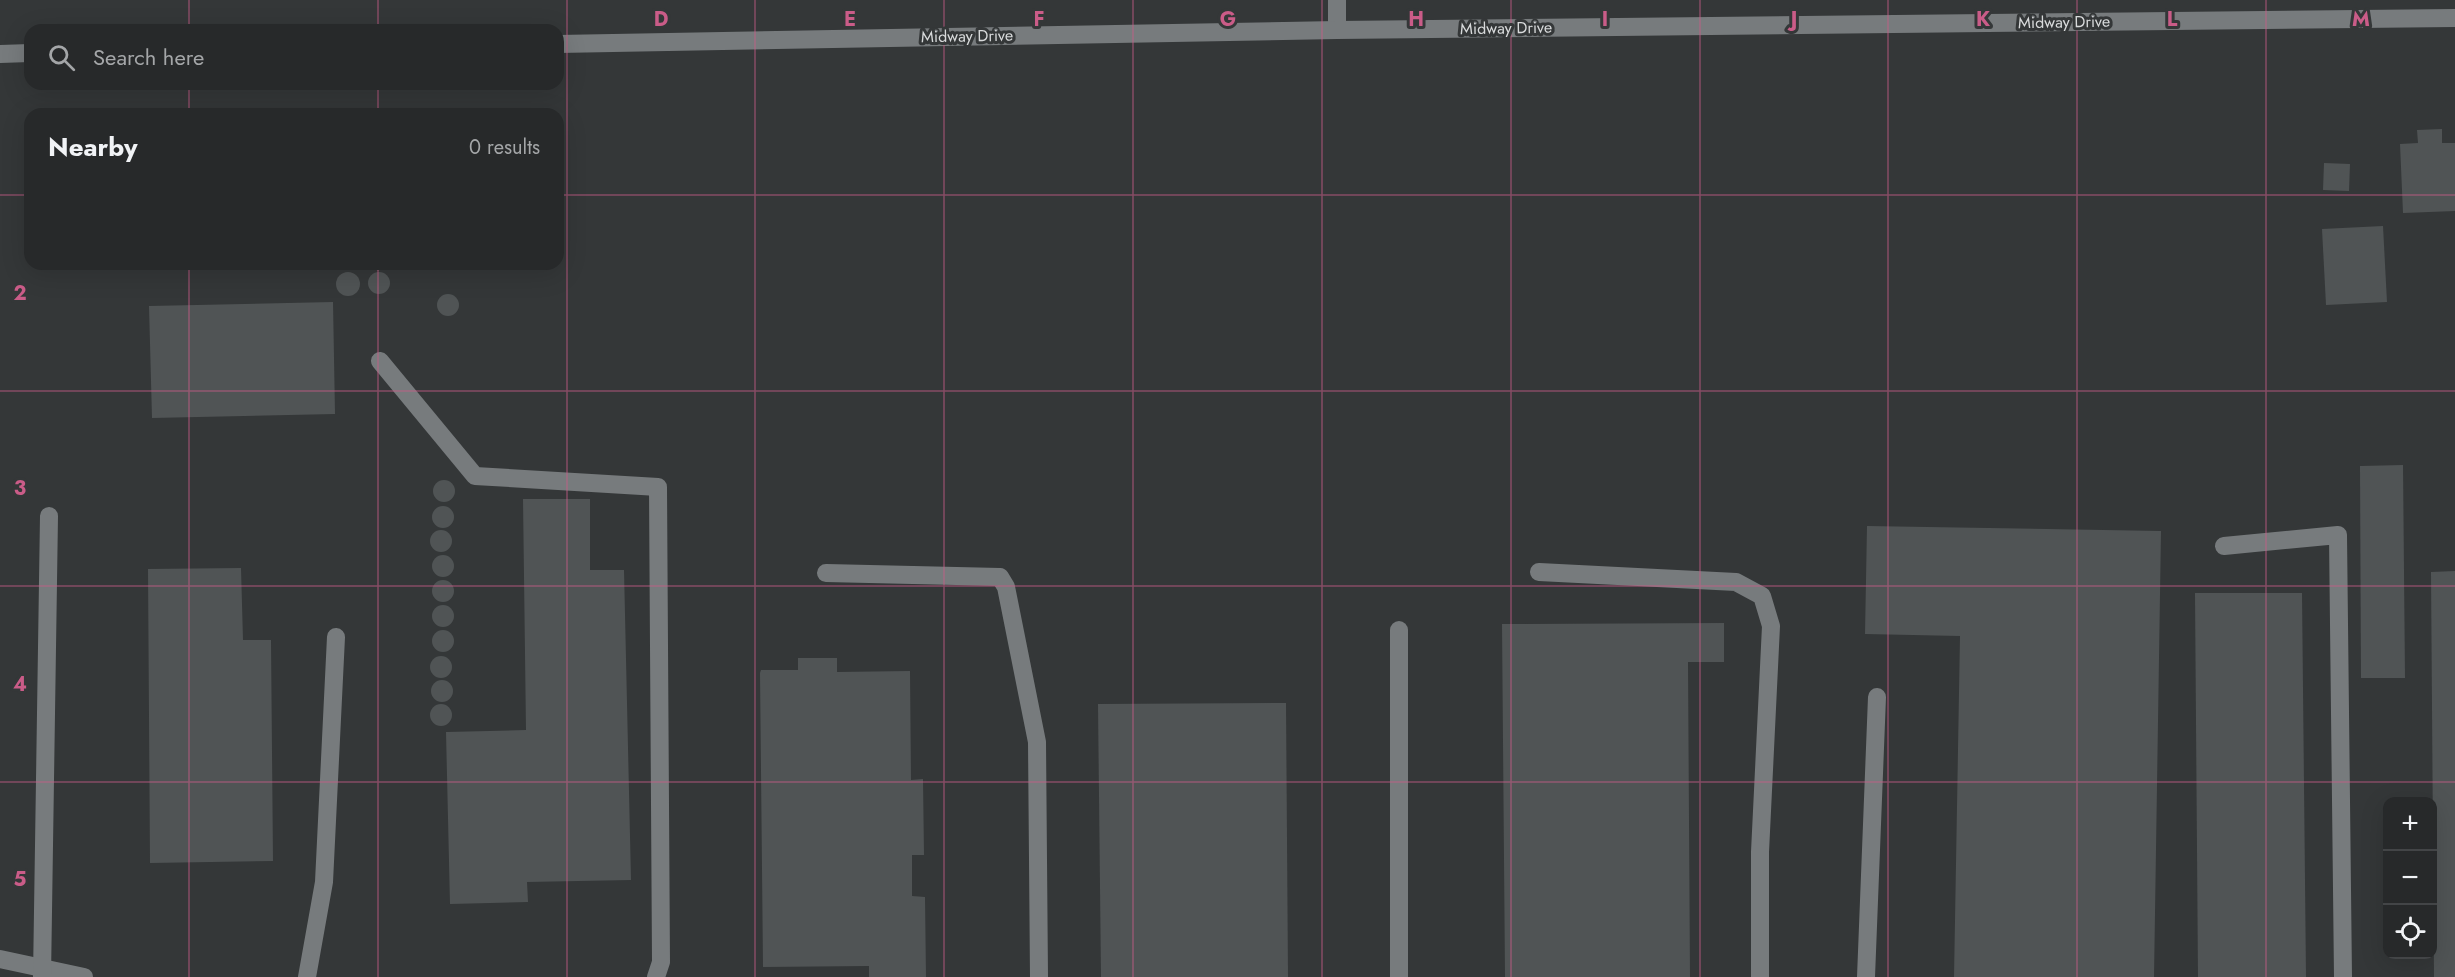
<!DOCTYPE html>
<html lang="en">
<head>
<meta charset="utf-8">
<style>
	body { margin:0; font-family:Jost,sans-serif; background:#333536; color:#f1f3f6 }
	.controls { position:absolute; right:18px; bottom:18px; display:grid; overflow:hidden; border-radius:12px; box-shadow:0 6px 24px #0002 }
	.controls button { width:54px; height:54px; display:grid; place-items:center; padding:0; border:0; border-bottom:2px solid #434547; background:#27292a; color:#f1f3f6; font:30px sans-serif }
	.list { margin:0; padding:0; list-style:none }
	h2 { display:flex; justify-content:space-between; align-items:center; height:78px; margin:0; padding:0 24px; font-size:26px }
	h2 small { font-size:20px; font-weight:400; color:#a4a6a8 }
	.icon { flex:none; width:33px; height:33px; fill:none; stroke:currentColor; stroke-width:2; stroke-linecap:round; stroke-linejoin:round }
	.map { position:relative; flex:none; width:2455px; height:977px; overflow:hidden }
	.search { position:absolute; background:#27292a; box-shadow:0 6px 24px #0002; left:24px; top:24px; width:540px; height:66px; display:flex; align-items:center; gap:15px; box-sizing:border-box; padding:0 21px; border-radius:18px; color:#a4a6a8; font-size:22px }
	.panel { position:absolute; background:#27292a; box-shadow:0 6px 24px #0002; left:24px; top:108px; width:540px; height:162px; border-radius:18px }
	.map>svg:first-child { display:block }
	.building { fill:#505455 }
	.lines { fill:none; stroke-linecap:round; stroke-linejoin:round }
	.minor { stroke:#777b7d; stroke-width:18 }
	.grid { fill:none; stroke:#ca5c88; stroke-width:1.5; stroke-opacity:0.55 }
	.labels { text-anchor:middle; dominant-baseline:central; stroke-width:6; stroke-linejoin:round; paint-order:stroke }
	.street-label { font-size:16px; fill:#d8dadb; stroke:#343738 }
	.grid-label { font-size:20px; text-anchor:middle; font-weight:bold; fill:#ca5c88; stroke:#343738; stroke-width:6; stroke-linejoin:round; paint-order:stroke }
</style>
</head>
<body>
<div class="map">
<svg width="2455" height="977" viewBox="0 0 2455 977">
	<rect width="100%" height="100%" fill="#343738"/>
	<g class="building">
		<polygon points="2442,129 2442,143 2455,143 2455,211 2403,213 2400,144 2418,143 2417,130"/>
		<polygon points="2324,163 2350,164 2349,191 2323,190"/>
		<polygon points="2383,226 2387,302 2326,305 2322,229"/>
		<polygon points="368,264 389,264 378,271"/>
		<circle cx="379" cy="283" r="11"/>
		<circle cx="348" cy="284" r="12"/>
		<circle cx="448" cy="305" r="11"/>
		<polygon points="333,302 335,414 152,418 149,306"/>
		<polygon points="2403,465 2405,678 2361,678 2360,466"/>
		<circle cx="444" cy="491" r="11"/>
		<polygon points="523,499 590,499 590,570 624,570 631,880 527,882 528,902 450,904 446,732 526,730"/>
		<circle cx="443" cy="517" r="11"/>
		<polygon points="1867,526 2161,531 2154,977 1954,977 1960,636 1865,634"/>
		<circle cx="441" cy="541" r="11"/>
		<circle cx="443" cy="566" r="11"/>
		<polygon points="241,568 243,640 271,640 273,861 150,863 148,569"/>
		<polygon points="2455,571 2455,977 2434,977 2431,572"/>
		<circle cx="443" cy="591" r="11"/>
		<polygon points="2195,593 2302,593 2306,977 2198,977"/>
		<circle cx="443" cy="616" r="11"/>
		<polygon points="1724,623 1724,662 1688,662 1690,977 1505,977 1502,624"/>
		<circle cx="443" cy="641" r="11"/>
		<circle cx="441" cy="667" r="11"/>
		<polygon points="798,658 837,658 837,672 910,671 911,780 923,779 924,855 912,855 912,896 925,897 926,977 869,977 869,966 763,967 760,673 761,670 798,670"/>
		<circle cx="442" cy="691" r="11"/>
		<polygon points="1286,703 1288,977 1101,977 1098,704"/>
		<circle cx="441" cy="715" r="11"/>
	</g>
	<g class="lines">
		<g class="minor">
			<polyline points="1337,30 1337,0"/>
			<polyline points="558,44 1337,30 2455,18"/>
			<polyline points="0,54 30,53"/>
			<polyline points="380,361 475,476 658,487 661,962 656,977"/>
			<polyline points="2224,546 2338,535 2343,977"/>
			<polyline points="1539,572 1736,582 1762,596 1771,626 1760,852 1760,977"/>
			<polyline points="826,573 1000,577 1006,587 1037,742 1039,977"/>
			<polyline points="0,959 84,977"/>
			<polyline points="42,977 49,516"/>
			<polyline points="307,977 324,882 336,637"/>
			<polyline points="1399,977 1399,630"/>
			<polyline points="1866,977 1877,697"/>
		</g>
	</g>
	<path class="grid" d="M 189,0 L 189,30M 378,0 L 378,30M 567,0 L 567,977M 755,0 L 755,977M 944,0 L 944,977M 1133,0 L 1133,977M 1322,0 L 1322,977M 1511,0 L 1511,977M 1700,0 L 1700,977M 1888,0 L 1888,977M 2077,0 L 2077,977M 2266,0 L 2266,977M 189,84 L 189,114M 378,84 L 378,114M 0,195 L 30,195M 558,195 L 2455,195M 189,264 L 189,977M 378,264 L 378,977M 0,391 L 2455,391M 0,586 L 2455,586M 0,782 L 2455,782"/>
	<g class="labels">
		<g class="street-label">
			<text transform="translate(2064 22) rotate(-1)">Midway Drive</text>
			<text transform="translate(1506 28) rotate(-1)">Midway Drive</text>
			<text transform="translate(967 36) rotate(-1)">Midway Drive</text>
		</g>
	</g>
	<g class="grid-label">
		<text x="661" y="26">D</text>
		<text x="850" y="26">E</text>
		<text x="1039" y="26">F</text>
		<text x="1228" y="26">G</text>
		<text x="1416" y="26">H</text>
		<text x="1605" y="26">I</text>
		<text x="1794" y="26">J</text>
		<text x="1983" y="26">K</text>
		<text x="2172" y="26">L</text>
		<text x="2361" y="26">M</text>
		<text x="20" y="300">2</text>
		<text x="20" y="495">3</text>
		<text x="20" y="691">4</text>
		<text x="20" y="886">5</text>
	</g>
</svg>
<div class="controls">
<button>+</button>
<button>−</button>
<button><svg class="icon" aria-label="locate" viewBox="0 0 24 24"><circle cx="12" cy="12" r="6"/><path d="M12 2v4M12 18v4M2 12h4M18 12h4"/></svg></button>
</div>
<div class="search"><svg class="icon" aria-label="search" viewBox="0 0 24 24"><circle cx="10" cy="10" r="6"/><path d="M15 15l6 6"/></svg>Search here</div>
<section class="panel">
<h2>Nearby<small>0 results</small></h2>
<ul class="list">
</ul>
</section>
</div>
</body>
</html>
